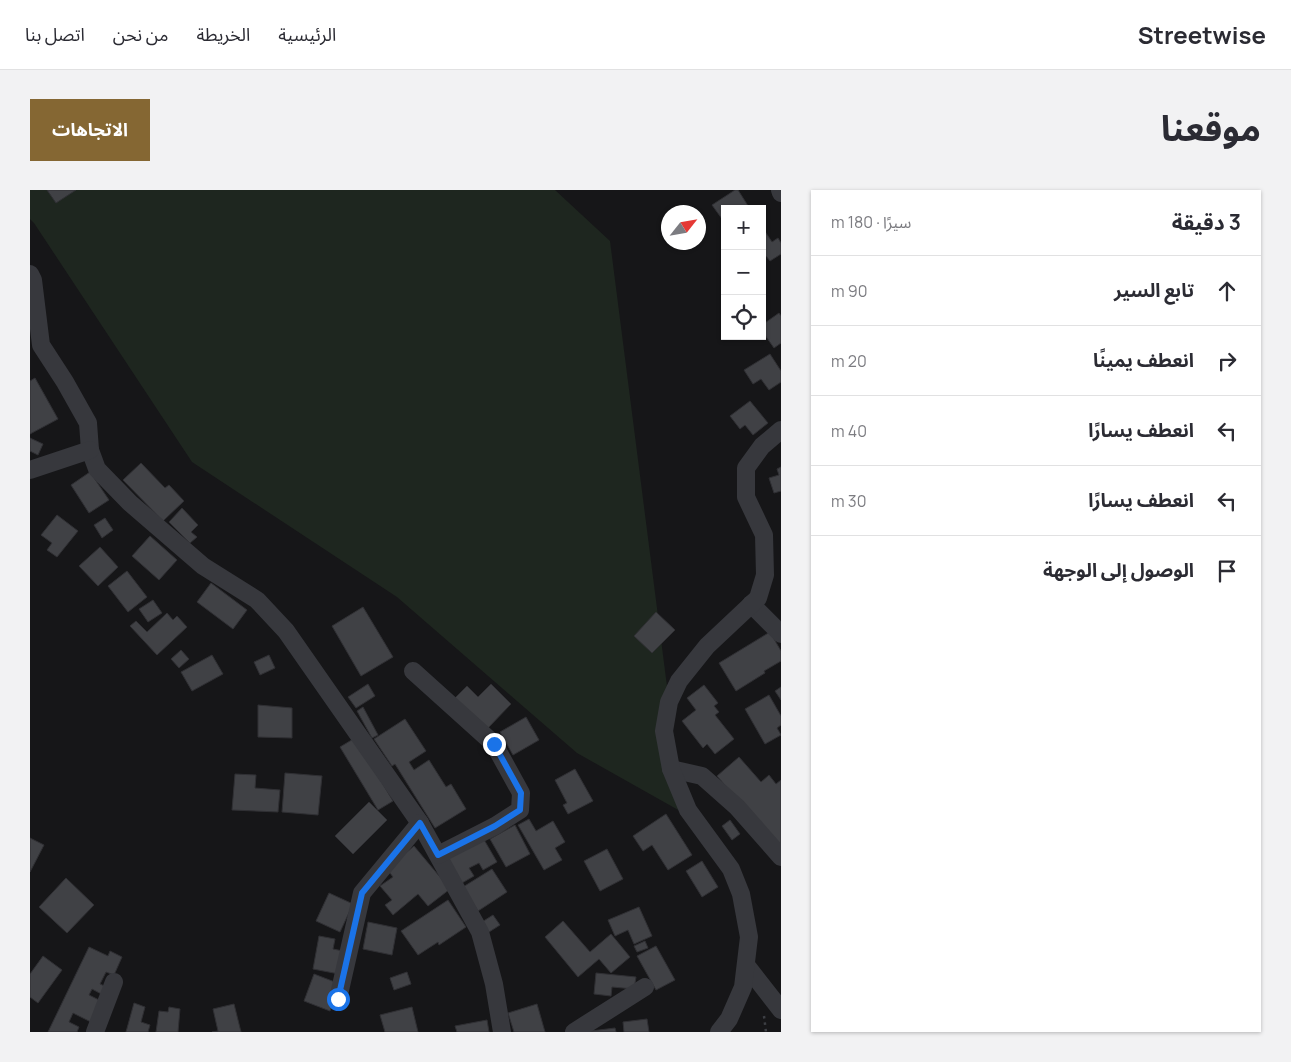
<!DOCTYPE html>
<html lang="ar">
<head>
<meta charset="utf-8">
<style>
	body { margin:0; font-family:Manrope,"Noto Sans Arabic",sans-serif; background:#f2f2f3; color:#2b2b33; direction:rtl }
	.controls { position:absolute; right:15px; top:15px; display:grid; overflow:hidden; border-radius:0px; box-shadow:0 1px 4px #0004 }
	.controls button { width:45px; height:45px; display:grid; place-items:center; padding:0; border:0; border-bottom:1px solid #e1e1e2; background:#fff; color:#2b2b33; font:25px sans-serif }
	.compass { position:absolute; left:631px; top:15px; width:45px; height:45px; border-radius:50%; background:#fff; box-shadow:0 1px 4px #0004; rotate:59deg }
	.stop { position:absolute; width:15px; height:15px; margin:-11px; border:4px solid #1a73e8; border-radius:50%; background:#fff }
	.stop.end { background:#1a73e8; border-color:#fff; box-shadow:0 1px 5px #0008 }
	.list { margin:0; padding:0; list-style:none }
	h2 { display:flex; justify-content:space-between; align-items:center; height:65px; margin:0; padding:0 20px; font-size:21px }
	h2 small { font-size:16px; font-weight:400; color:#7c7c81 }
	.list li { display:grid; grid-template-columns:32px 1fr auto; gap:15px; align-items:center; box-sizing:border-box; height:70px; padding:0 20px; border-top:1px solid #e1e1e2 }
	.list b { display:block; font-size:19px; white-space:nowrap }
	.list em { font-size:16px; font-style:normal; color:#7c7c81 }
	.icon { flex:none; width:28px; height:28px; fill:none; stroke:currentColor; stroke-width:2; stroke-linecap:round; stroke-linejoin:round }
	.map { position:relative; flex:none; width:751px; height:842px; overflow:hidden; direction:ltr; border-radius:0px }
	header { display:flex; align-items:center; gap:30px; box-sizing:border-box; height:70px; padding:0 25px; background:#fff; border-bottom:1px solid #e1e1e2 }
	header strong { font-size:24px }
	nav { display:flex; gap:28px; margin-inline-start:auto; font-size:18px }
	.intro { display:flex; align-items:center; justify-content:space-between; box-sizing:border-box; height:120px; padding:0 30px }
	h1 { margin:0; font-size:35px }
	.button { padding:12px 22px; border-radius:0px; background:#856733; color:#fff; font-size:18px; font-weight:700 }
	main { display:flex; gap:30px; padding:0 30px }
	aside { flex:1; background:#fff; border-radius:0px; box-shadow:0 1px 4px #0004 }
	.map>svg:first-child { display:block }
	.green { fill:#1e261f }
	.building { fill:#404145; stroke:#303034 }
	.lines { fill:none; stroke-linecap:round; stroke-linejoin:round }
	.path { stroke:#3d3f44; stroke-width:2.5; stroke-dasharray:2.5 4; stroke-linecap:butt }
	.minor { stroke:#37383d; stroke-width:18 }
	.route { stroke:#1a73e8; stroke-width:6 }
</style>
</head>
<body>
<header>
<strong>Streetwise</strong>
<nav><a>الرئيسية</a><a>الخريطة</a><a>من نحن</a><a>اتصل بنا</a></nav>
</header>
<div class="intro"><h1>موقعنا</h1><a class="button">الاتجاهات</a></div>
<main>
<aside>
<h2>3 دقيقة<small>سيرًا · 180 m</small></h2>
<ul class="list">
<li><svg class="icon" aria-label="ahead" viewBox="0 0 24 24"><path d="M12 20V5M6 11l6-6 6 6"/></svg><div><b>تابع السير</b></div><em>90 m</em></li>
<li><svg class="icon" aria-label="right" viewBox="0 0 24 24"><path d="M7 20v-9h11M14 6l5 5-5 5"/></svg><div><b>انعطف يمينًا</b></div><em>20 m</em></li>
<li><svg class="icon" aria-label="left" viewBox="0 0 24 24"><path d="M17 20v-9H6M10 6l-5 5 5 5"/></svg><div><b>انعطف يسارًا</b></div><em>40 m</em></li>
<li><svg class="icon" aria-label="left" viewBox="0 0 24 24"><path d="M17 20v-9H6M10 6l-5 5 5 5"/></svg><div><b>انعطف يسارًا</b></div><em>30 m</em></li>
<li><svg class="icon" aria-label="arrive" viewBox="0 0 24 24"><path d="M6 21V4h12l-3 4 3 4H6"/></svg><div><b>الوصول إلى الوجهة</b></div></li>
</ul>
</aside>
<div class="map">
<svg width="751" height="842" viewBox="0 0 751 842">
	<rect width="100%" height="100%" fill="#161618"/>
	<polygon class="green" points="0,0 525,0 580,51 639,512 634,541 666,630 547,563 367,407 162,272 4,33 0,29"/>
	<g class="building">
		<polygon points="17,0 46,0 26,13"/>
		<polygon points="705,0 708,0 720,19 695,19 695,33 682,15"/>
		<polygon points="732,37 742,52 748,48 751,53 751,64 740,71 736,66 732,69"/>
		<polygon points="749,123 751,126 751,153 744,158 732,141 732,135"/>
		<polygon points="740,164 751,181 751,192 739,200 731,189 723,194 714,180"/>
		<polygon points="5,188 28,229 0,244 0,191"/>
		<polygon points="720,211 738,233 723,245 715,235 710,239 700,226"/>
		<polygon points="0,248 13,254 8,265 0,261"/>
		<polygon points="111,273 135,298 139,295 154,311 133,331 93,290"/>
		<polygon points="751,277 751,301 744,303 739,288 749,285 747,279"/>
		<polygon points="60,282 79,310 59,323 41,295"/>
		<polygon points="152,318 168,335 161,342 167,347 160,353 139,332"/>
		<polygon points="27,325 48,341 27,367 17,360 22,353 11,345"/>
		<polygon points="75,328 83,340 72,348 64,335"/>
		<polygon points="120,346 147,370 129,390 102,366"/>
		<polygon points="70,357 88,377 68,396 49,376"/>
		<polygon points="97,381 117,407 98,422 78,396"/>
		<polygon points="181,393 217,420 203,439 167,412"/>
		<polygon points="123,410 132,423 118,432 109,419"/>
		<polygon points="333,417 363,467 331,486 302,436"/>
		<polygon points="626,422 645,440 622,463 604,446"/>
		<polygon points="137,423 143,430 147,426 157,437 127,465 100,436 106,431 117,442"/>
		<polygon points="740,442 751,461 751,471 734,481 735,483 706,501 689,473"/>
		<polygon points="151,460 159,469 149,478 141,469"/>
		<polygon points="182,465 193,484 162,501 151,482"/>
		<polygon points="239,465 245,478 230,485 224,472"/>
		<polygon points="338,494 345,506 326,518 318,507"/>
		<polygon points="461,494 481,514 458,538 422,511 437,496 448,507"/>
		<polygon points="674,495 688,513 684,516 689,522 685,525 704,549 685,564 677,554 673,558 652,531 666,520 657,508"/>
		<polygon points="751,497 751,510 745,501"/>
		<polygon points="739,505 751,526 751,535 747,538 751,545 735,554 715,519"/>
		<polygon points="228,515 262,518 262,548 228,547"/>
		<polygon points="333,517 348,545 342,548 327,521"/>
		<polygon points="496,527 509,550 483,565 470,542"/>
		<polygon points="375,529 396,561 379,572 384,580 399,570 416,597 421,594 436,619 405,638 365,574 362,576 344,549"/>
		<polygon points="325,548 363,611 348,620 310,557"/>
		<polygon points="709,567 731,592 739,585 746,594 751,590 751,660 687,586"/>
		<polygon points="545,579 563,611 538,624 533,615 537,613 525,590"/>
		<polygon points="255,583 292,586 288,625 252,622"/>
		<polygon points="205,584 226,585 225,598 250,600 248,622 202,620"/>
		<polygon points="339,612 357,630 323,664 305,646"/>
		<polygon points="636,624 662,665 638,680 622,655 613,661 603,646"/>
		<polygon points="499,629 506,641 523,631 535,652 525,658 532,670 514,680 488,635"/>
		<polygon points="700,630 710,644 702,650 692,636"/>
		<polygon points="485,635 500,664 476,677 460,649"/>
		<polygon points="0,648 14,655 0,682"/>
		<polygon points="453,648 467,672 453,680 449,673 439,678 444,686 432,693 418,669"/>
		<polygon points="384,656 420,699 398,716 388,704 363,725 355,715 362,710 350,696 363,687 357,679"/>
		<polygon points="577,659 593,689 570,701 554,671"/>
		<polygon points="672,671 688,697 672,707 656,681"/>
		<polygon points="462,679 477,702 448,721 433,697"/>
		<polygon points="36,688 64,715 37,743 9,717"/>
		<polygon points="299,703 323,714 310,742 286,731"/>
		<polygon points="418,710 436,737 409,755 408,752 388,765 371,741"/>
		<polygon points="609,717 622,746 604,754 598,740 585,746 578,730"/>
		<polygon points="463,725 470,735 459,742 452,732"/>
		<polygon points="533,731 560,762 581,744 600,767 581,783 569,769 548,787 515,747"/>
		<polygon points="338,732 367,738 362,765 333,759"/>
		<polygon points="289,746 305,749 303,759 313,761 309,784 283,779"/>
		<polygon points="615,751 618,758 607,762 604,756"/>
		<polygon points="626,756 645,790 626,800 607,766"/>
		<polygon points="59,757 78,766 80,761 92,767 84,785 76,782 70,794 79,798 75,806 62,799 59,805 71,811 61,832 43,823 39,832 49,837 47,842 18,842"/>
		<polygon points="13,766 32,780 8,813 0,807 0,784"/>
		<polygon points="377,782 381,794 364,800 360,788"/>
		<polygon points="566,783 606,787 604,799 582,797 581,806 564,804"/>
		<polygon points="284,784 310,794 300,821 274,811"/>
		<polygon points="104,813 115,817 111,832 120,835 118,842 96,842"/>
		<polygon points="204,814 211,842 182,842 188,841 183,819"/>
		<polygon points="507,814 515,842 484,842 478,823"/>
		<polygon points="139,817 150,819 148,842 126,842 129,821 138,822"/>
		<polygon points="382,817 388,842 355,842 350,825"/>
		<polygon points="617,829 619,842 594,842 593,832"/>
		<polygon points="457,830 459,842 427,842 425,836"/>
		<polygon points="585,838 586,842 561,842 561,841"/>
	</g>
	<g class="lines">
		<polyline class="path" points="734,826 736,842"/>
		<g class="minor">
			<polyline points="750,0 751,3"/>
			<polyline points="0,84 3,90 11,155 35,192 58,233 60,260 67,279 100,313 173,376 227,410 256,441 390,633 450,742 464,794 472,842"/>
			<polyline points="0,280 60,260"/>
			<polyline points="721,414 751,444"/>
			<polyline points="383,481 464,554 491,603 490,620 465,636 408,665"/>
			<polyline points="641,579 672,586 707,617 751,667"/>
			<polyline points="716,775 751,820"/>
			<polyline points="308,809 332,703 390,633"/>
			<polyline points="65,842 84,792"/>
			<polyline points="544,842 615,797"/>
			<polyline points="689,842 699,829 713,797 719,747 711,704 701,679 658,620 641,579 634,541 639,512 649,491 677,456 728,408 735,385 734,345 716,307 716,278 732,256 751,240"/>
		</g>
	</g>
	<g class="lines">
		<polyline class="route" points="308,809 332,703 390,633 408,665 465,636 490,620 491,603 464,554"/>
	</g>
</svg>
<div class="controls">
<button>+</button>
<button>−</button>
<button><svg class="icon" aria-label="locate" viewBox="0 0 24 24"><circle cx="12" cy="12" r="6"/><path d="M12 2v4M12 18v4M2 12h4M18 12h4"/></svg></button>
</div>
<svg class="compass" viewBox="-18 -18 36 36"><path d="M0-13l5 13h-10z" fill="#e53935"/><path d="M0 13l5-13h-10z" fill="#7c7c81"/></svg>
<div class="stop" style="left:308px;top:809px"></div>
<div class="stop end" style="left:464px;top:554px"></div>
</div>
</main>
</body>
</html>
